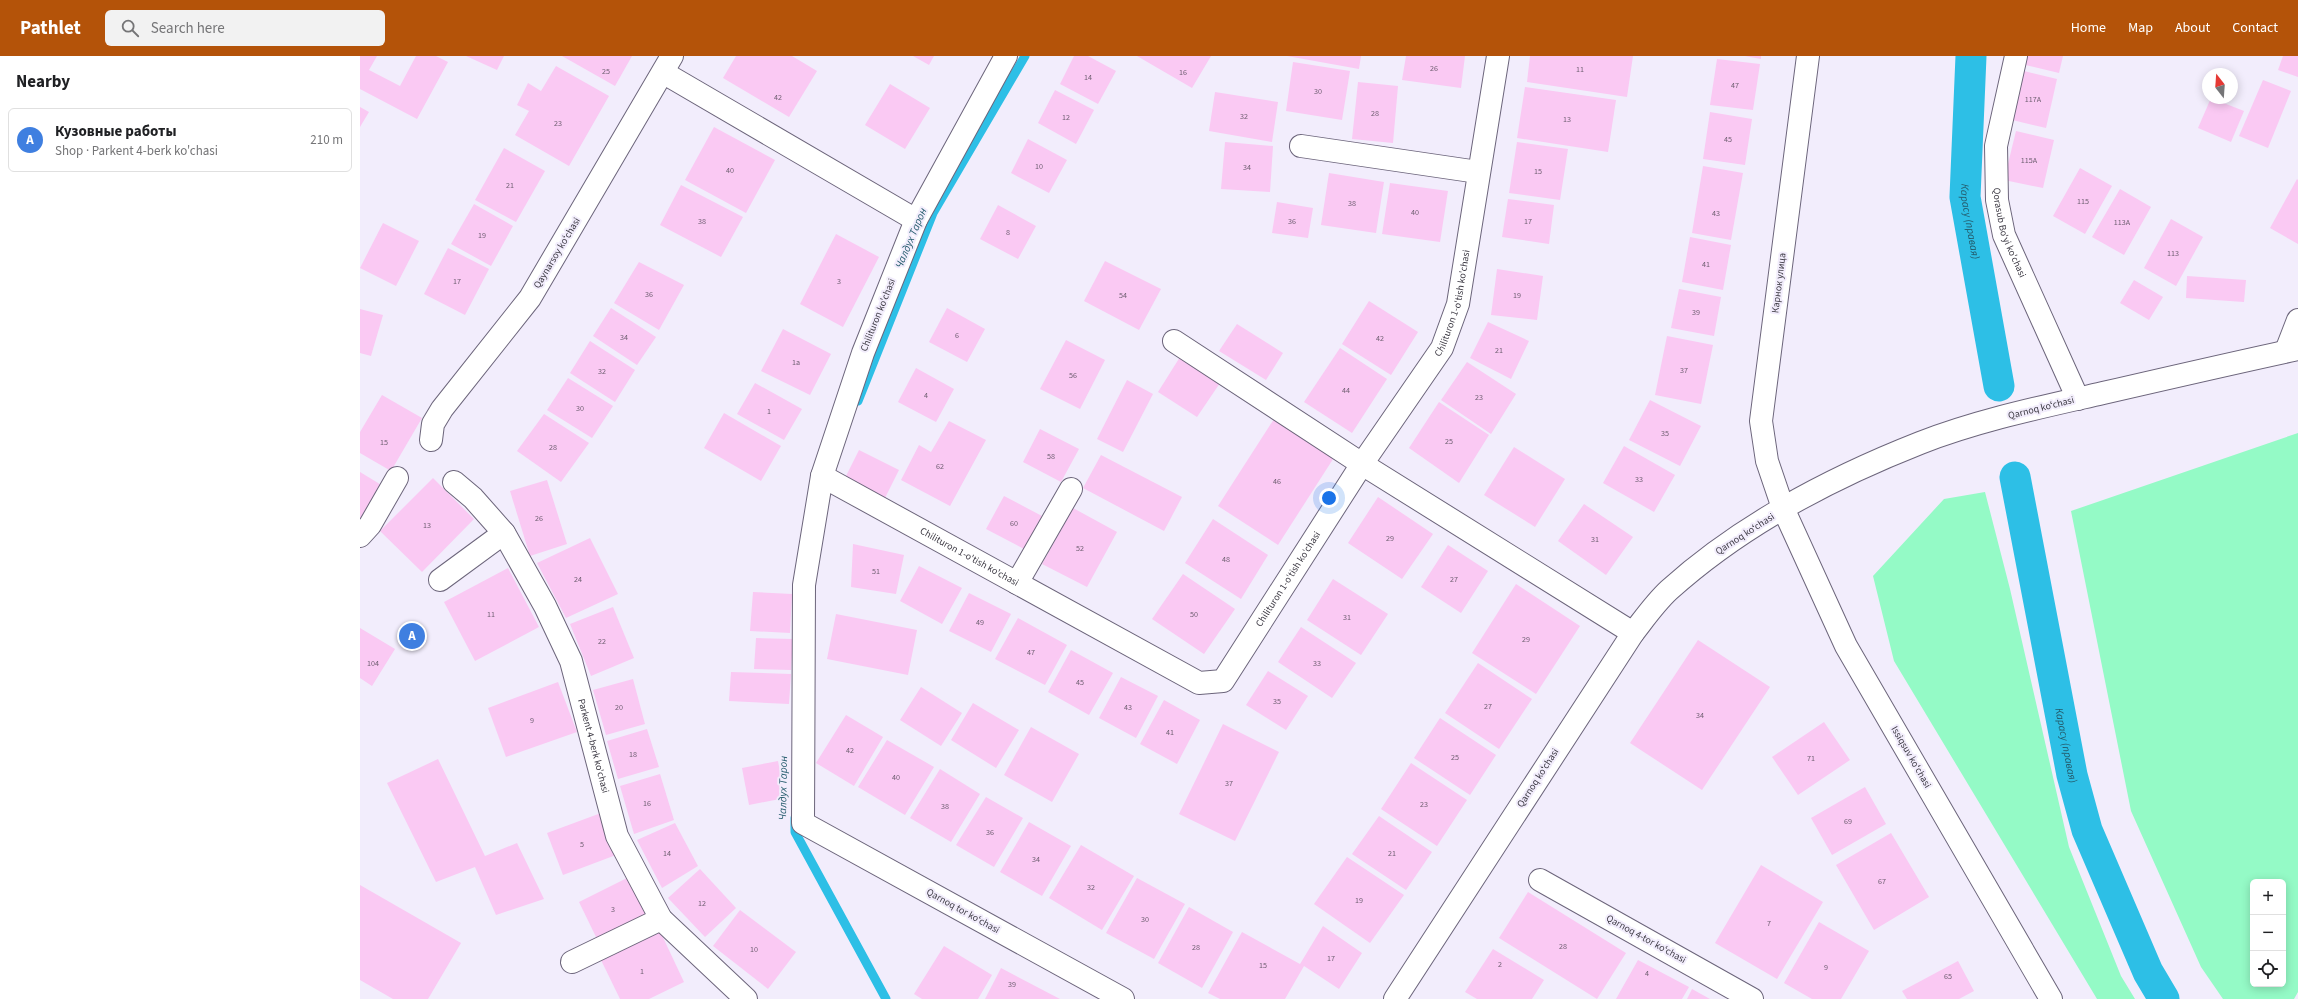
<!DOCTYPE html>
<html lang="en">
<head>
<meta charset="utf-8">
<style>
	body { margin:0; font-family:"Source Sans 3",sans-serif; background:#f2f2f2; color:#202124 }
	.controls { position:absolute; right:12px; bottom:12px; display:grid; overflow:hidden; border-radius:6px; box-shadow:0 2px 10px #0003 }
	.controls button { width:36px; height:36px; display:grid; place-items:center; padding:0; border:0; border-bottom:1px solid #e0e0e0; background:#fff; color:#202124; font:20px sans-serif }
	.compass { position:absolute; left:1842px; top:12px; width:36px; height:36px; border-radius:50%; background:#fff; box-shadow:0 2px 10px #0003; rotate:343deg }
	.you { position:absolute; left:969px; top:442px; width:14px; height:14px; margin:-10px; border:3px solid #fff; border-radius:50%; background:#1a73e8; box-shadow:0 0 0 6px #1a73e833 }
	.badge { display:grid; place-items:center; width:26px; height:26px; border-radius:50%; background:#b45309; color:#fff; font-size:13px; font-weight:700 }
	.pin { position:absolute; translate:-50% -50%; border:2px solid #fff; box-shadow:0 1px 4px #0006 }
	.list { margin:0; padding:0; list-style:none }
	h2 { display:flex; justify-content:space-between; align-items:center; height:52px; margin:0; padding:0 16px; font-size:17px }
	h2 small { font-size:13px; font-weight:400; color:#757577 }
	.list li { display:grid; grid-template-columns:26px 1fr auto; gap:12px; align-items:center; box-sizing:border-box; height:64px; margin:0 8px 8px; padding:0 8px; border:1px solid #e0e0e0; border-radius:6px }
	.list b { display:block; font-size:15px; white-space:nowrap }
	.list p { margin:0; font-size:13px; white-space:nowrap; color:#757577 }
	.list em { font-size:13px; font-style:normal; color:#757577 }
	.icon { flex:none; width:22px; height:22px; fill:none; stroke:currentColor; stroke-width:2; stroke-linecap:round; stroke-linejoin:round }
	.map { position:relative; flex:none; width:1938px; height:943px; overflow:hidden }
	header { display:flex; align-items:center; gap:24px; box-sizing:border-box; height:56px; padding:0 20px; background:#b45309; color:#fff }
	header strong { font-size:19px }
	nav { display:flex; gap:22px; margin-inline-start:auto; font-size:14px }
	.search { width:280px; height:36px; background:#f2f2f2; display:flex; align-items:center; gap:10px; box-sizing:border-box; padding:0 14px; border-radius:6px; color:#757577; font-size:15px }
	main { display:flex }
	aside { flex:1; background:#fff }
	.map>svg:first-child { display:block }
	.green { fill:#94fac6; fill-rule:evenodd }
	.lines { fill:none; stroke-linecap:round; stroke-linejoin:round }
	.stream { stroke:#2dbfe6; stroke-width:9 }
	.canal { stroke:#2dbfe6; stroke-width:31 }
	.building { fill:#fac9f3 }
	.minor-casing { stroke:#6c657b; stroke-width:24 }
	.minor { stroke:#fff; stroke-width:22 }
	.labels { text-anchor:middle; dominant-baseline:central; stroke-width:4; stroke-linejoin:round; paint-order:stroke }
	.number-label { font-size:8px; fill:#6d5e70 }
	.street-label { font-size:10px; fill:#3e3b45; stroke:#f2edfc }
	.water-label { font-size:11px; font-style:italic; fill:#245b6c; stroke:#f2edfc }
</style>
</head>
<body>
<header>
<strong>Pathlet</strong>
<div class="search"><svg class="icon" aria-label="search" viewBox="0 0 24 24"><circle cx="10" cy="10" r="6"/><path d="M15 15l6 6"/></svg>Search here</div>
<nav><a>Home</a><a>Map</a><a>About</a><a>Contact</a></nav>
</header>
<main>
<aside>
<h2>Nearby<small></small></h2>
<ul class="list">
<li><span class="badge" style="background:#3f7fe0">A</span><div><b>Кузовные работы</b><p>Shop · Parkent 4-berk ko'chasi</p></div><em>210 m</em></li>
</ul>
</aside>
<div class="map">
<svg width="1938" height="943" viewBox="0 0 1938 943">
	<rect width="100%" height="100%" fill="#f2edfc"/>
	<g class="green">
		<path d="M 1938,377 L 1938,936 L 1934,943 L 1863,943 L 1841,911 L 1771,755 L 1711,455 ZM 1893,826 L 1923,826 L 1923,928 L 1893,928 Z"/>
		<polygon points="1625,436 1650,533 1709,791 1761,920 1775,943 1737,943 1534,605 1513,520 1584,443"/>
	</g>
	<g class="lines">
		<g class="stream">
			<polyline points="498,345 573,157 665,0"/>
			<polyline points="435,762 435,776 526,943"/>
		</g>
		<g class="canal">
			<path id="s1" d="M 1611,0 L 1605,141 L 1639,330"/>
			<path id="s2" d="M 1655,421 L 1712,719 L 1727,774 L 1788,916 L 1804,943"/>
		</g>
	</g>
	<g class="building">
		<polygon points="0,0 17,0 9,14 40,30 56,0 76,0 88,6 57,63 0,33"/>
		<polygon points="106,0 144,0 137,14"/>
		<polygon points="202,0 272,0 255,30"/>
		<polygon points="376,0 432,0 457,15 429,61 363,22"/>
		<polygon points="553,0 574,0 569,9"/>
		<polygon points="714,0 728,0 756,15 738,48 700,28"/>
		<polygon points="777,0 851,0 832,32"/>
		<polygon points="927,0 1001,0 999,13"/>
		<polygon points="1046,0 1105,0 1101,32 1042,24"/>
		<polygon points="1170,0 1273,0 1267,41 1167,26"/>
		<polygon points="1385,0 1401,0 1401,3"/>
		<polygon points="1663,0 1703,0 1699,17 1661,8"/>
		<polygon points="1923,0 1938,0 1938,21 1918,14"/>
		<polygon points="1357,3 1400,8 1393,54 1350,49"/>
		<polygon points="933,6 990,15 982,64 926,55"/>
		<polygon points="196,10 249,40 209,110 155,79 169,55 157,49 168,27 181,35"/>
		<polygon points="1660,14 1697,23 1686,72 1648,63"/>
		<polygon points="1903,24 1931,35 1908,92 1879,80"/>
		<polygon points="998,26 1038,30 1033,87 992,83"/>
		<polygon points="530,28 570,52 545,93 505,69"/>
		<polygon points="1165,31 1256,44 1248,96 1157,82"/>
		<polygon points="695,34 734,54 716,88 678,67"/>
		<polygon points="855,36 918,46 912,86 849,75"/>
		<polygon points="1851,42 1884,55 1871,86 1838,72"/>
		<polygon points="0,51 9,56 0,71"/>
		<polygon points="1350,56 1392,63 1385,109 1343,103"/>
		<polygon points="354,71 415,104 386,157 325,124"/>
		<polygon points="1656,75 1694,84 1683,132 1644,124"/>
		<polygon points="668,83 707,104 689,137 651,117"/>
		<polygon points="865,86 913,90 910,136 861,133"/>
		<polygon points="1157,86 1208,93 1200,144 1149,137"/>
		<polygon points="144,92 185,115 156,166 115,144"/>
		<polygon points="1343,110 1383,117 1371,184 1332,177"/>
		<polygon points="1720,112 1752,130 1725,178 1693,160"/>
		<polygon points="969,117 1024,126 1016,177 961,169"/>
		<polygon points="1937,123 1938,124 1938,188 1910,172"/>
		<polygon points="1030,127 1088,135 1080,186 1022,178"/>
		<polygon points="321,129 383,161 361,201 300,169"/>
		<polygon points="1760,133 1791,151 1764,199 1732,181"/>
		<polygon points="1148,143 1194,149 1189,188 1142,181"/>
		<polygon points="917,146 953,152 948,182 912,177"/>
		<polygon points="114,148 153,170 131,210 91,188"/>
		<polygon points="638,149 676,170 658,203 620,183"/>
		<polygon points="1811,163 1843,181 1816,230 1784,212"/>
		<polygon points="23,167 59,185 36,230 0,212"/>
		<polygon points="476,178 519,201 483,271 440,248"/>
		<polygon points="1330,181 1371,189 1363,234 1322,226"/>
		<polygon points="88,192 129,213 105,259 64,238"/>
		<polygon points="745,205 801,233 779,274 724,245"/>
		<polygon points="279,206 324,229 299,274 254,247"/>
		<polygon points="1137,213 1183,220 1177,264 1131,259"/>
		<polygon points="1827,220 1886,224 1884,246 1826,242"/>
		<polygon points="1774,224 1803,241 1789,264 1760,247"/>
		<polygon points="1319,233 1361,241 1354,280 1311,272"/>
		<polygon points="1009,245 1058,276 1031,319 982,288"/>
		<polygon points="251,252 296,281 277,309 233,280"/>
		<polygon points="587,252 625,273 607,306 569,286"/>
		<polygon points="0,253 23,259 11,300 0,297"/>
		<polygon points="1128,266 1169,285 1151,323 1110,302"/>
		<polygon points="877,268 923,297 906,324 859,295"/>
		<polygon points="423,273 471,298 450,339 401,315"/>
		<polygon points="1307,280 1353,289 1341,348 1295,339"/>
		<polygon points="706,284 745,304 720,353 680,333"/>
		<polygon points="230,285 275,314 255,346 210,317"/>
		<polygon points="980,292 1027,323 992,377 944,346"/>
		<polygon points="820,301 860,327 837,361 798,336"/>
		<polygon points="1107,306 1156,338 1131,378 1081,344"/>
		<polygon points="556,312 594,333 576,366 538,346"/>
		<polygon points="208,322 253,350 232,382 187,354"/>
		<polygon points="767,324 793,338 763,396 737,383"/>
		<polygon points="395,327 442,353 424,384 377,358"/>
		<polygon points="22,339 62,362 31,415 0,397 0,376"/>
		<polygon points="1290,344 1341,370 1320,410 1269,384"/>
		<polygon points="1079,346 1129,379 1099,427 1049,392"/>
		<polygon points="364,357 421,390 401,425 344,392"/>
		<polygon points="184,358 229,387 201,426 157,395"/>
		<polygon points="914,363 975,400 918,489 858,450"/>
		<polygon points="589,365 626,384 590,450 541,424 559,389 571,396"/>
		<polygon points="680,373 719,393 701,426 663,406"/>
		<polygon points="1264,390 1315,419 1294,456 1243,427"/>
		<polygon points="1154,391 1205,423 1175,471 1124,439"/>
		<polygon points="499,394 539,414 525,442 485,422"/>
		<polygon points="741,399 822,441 804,475 723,432"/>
		<polygon points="0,416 23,430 0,466"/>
		<polygon points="73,422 114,463 62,516 20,475"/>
		<polygon points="187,424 207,488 170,500 150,435"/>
		<polygon points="644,440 682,460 664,493 626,473"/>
		<polygon points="1018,441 1073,478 1042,523 988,487"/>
		<polygon points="1224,448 1273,481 1246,519 1198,485"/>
		<polygon points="713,452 757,476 727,531 682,508"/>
		<polygon points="853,463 908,499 881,543 825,507"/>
		<polygon points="230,482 258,538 206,562 177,507"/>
		<polygon points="493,488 544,499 536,538 491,531"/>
		<polygon points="1088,489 1128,515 1101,557 1061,531"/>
		<polygon points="559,510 602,532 582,568 540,545"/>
		<polygon points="148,512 179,571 115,605 84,546"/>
		<polygon points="823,518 875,553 844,598 792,563"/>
		<polygon points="973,523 1028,558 1001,599 947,564"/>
		<polygon points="1156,528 1220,570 1176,638 1112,597"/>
		<polygon points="393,536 432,538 430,577 390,575"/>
		<polygon points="609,537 651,558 631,596 589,575"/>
		<polygon points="253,551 274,602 231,620 210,568"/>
		<polygon points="476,558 557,574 548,619 467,603"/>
		<polygon points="658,562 707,589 685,629 635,603"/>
		<polygon points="941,571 996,607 972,642 918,606"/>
		<polygon points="0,572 35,593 12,630 0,622"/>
		<polygon points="396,582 433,583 431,614 394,613"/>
		<polygon points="1338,584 1410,631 1342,734 1270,687"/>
		<polygon points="711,594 753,617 729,659 688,636"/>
		<polygon points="1118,607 1172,643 1139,693 1085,657"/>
		<polygon points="908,615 948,640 926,674 886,649"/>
		<polygon points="371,616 431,618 429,648 369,645"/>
		<polygon points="761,621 798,640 776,682 739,662"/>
		<polygon points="273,623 285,668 246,679 233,634"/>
		<polygon points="198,626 217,676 146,701 128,652"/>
		<polygon points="561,631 602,657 581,690 540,664"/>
		<polygon points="804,644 840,664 817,708 780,688"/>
		<polygon points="613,647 659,674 636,712 591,684"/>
		<polygon points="486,659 523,681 494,730 456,707"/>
		<polygon points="1080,662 1136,699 1110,739 1054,702"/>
		<polygon points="1464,666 1490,704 1438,739 1412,701"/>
		<polygon points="863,668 919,696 875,785 819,758"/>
		<polygon points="671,671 719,698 692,746 644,719"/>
		<polygon points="287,673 299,711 258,723 247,685"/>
		<polygon points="527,684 574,711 545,759 498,731"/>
		<polygon points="78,703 125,800 157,787 184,843 136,859 115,811 76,826 27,727"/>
		<polygon points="418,705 425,742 389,749 382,712"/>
		<polygon points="1051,707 1107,744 1077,790 1021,753"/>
		<polygon points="580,713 620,738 591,786 550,762"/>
		<polygon points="300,718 314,764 274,778 260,730"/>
		<polygon points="1505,731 1526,768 1472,799 1451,762"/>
		<polygon points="626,741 663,762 634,811 596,789"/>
		<polygon points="241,757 256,799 203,819 187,777"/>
		<polygon points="1019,760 1072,796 1046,834 992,798"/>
		<polygon points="669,766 711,790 682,840 640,816"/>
		<polygon points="315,767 338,810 302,832 277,784"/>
		<polygon points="1531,777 1569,841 1514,874 1476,809"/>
		<polygon points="721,789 774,820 742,874 689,842"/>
		<polygon points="987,801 1044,839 1010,887 954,848"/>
		<polygon points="1401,809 1463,846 1417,923 1355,887"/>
		<polygon points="340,813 376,852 345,881 308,842"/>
		<polygon points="269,821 288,861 238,885 219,846"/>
		<polygon points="777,822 825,848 794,903 746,877"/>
		<polygon points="0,829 101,887 68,943 33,943 0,924"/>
		<polygon points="1168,836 1266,897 1237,943 1139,882"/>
		<polygon points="829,851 873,876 842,932 798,907"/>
		<polygon points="380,854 436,896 408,933 353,890"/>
		<polygon points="1459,866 1509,895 1481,943 1452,943 1424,927"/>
		<polygon points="963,870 1002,897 979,933 944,910 925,943 860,943 848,937 882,876 940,908"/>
		<polygon points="300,875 324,926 289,943 260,943 241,904"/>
		<polygon points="584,890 632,919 618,943 562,943 554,938"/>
		<polygon points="1133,893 1184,924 1172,943 1117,943 1105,936"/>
		<polygon points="1278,904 1329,931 1322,943 1256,943"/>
		<polygon points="1598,905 1614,935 1599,943 1547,943 1542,935"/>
		<polygon points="641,912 700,943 625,943"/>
		<polygon points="1332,933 1350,943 1327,943"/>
	</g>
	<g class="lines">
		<defs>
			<g id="minor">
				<polyline points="646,0 556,164 503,297 462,420 444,529 443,767 763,943"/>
				<polyline points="1448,0 1401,365 1407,405 1423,452 1486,590 1691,943"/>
				<path id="s3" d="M 1656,0 L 1636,90 L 1637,144 L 1644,179 L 1718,343"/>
				<polyline points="304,17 556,164"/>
				<polyline points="941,90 1118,116"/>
				<polyline points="814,285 1002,408 1273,577"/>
				<polyline points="1926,295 1938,264"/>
				<polyline points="71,384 73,368 82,353 170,242 312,0"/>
				<path id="s4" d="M 462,420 L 839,627 L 863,625 L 1002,408 L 1082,292 L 1098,248 L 1138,0"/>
				<path id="s5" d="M 94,426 L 113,442 L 144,477 L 185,550 L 211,605 L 257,780 L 301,863 L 386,943"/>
				<polyline points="0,480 10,469 37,422"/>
				<polyline points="80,524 144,477"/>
				<polyline points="657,527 711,433"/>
				<polyline points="1180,824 1392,943"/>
				<polyline points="212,906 301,863"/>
				<path d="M 1035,943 L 1273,577 C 1284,563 1295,547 1309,534 C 1380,470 1471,422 1560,387 C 1619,364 1682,351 1743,337 C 1808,322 1873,307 1938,293"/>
			</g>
		</defs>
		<use href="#minor" class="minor-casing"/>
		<use href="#minor" class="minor"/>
	</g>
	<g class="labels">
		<g class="number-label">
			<text x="1074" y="12">26</text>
			<text x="1220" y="13">11</text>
			<text x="246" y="15">25</text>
			<text x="823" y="16">16</text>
			<text x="728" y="21">14</text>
			<text x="1375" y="29">47</text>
			<text x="958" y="35">30</text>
			<text x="418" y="41">42</text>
			<text x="1673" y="43">117A</text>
			<text x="1015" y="57">28</text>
			<text x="884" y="60">32</text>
			<text x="706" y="61">12</text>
			<text x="1207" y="63">13</text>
			<text x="198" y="67">23</text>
			<text x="1368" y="83">45</text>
			<text x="1669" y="104">115A</text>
			<text x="679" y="110">10</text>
			<text x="887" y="111">34</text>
			<text x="370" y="114">40</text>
			<text x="1178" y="115">15</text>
			<text x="150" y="129">21</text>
			<text x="1723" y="145">115</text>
			<text x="992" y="147">38</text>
			<text x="1055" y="156">40</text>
			<text x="1356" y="157">43</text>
			<text x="342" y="165">38</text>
			<text x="932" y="165">36</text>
			<text x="1168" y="165">17</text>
			<text x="1762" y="166">113A</text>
			<text x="648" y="176">8</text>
			<text x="122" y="179">19</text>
			<text x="1813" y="197">113</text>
			<text x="1346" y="208">41</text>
			<text x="97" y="225">17</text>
			<text x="479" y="225">3</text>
			<text x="289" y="238">36</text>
			<text x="763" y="239">54</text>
			<text x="1157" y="239">19</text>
			<text x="1336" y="256">39</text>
			<text x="597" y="279">6</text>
			<text x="264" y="281">34</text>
			<text x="1020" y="282">42</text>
			<text x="1139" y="294">21</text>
			<text x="436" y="306">1a</text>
			<text x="1324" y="314">37</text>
			<text x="242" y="315">32</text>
			<text x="713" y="319">56</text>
			<text x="986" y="334">44</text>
			<text x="566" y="339">4</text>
			<text x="1119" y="341">23</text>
			<text x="220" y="352">30</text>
			<text x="409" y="355">1</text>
			<text x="1305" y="377">35</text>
			<text x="1089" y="385">25</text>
			<text x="24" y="386">15</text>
			<text x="193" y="391">28</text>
			<text x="691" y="400">58</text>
			<text x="580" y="410">62</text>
			<text x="1279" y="423">33</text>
			<text x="917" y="425">46</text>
			<text x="179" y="462">26</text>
			<text x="654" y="467">60</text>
			<text x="67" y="469">13</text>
			<text x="1030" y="482">29</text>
			<text x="1235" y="483">31</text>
			<text x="720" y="492">52</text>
			<text x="866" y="503">48</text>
			<text x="516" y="515">51</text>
			<text x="218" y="523">24</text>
			<text x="1094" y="523">27</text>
			<text x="131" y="558">11</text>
			<text x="834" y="558">50</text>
			<text x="987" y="561">31</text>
			<text x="620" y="566">49</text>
			<text x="1166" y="583">29</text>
			<text x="242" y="585">22</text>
			<text x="671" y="596">47</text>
			<text x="13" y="607">104</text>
			<text x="957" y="607">33</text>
			<text x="720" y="626">45</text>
			<text x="917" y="645">35</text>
			<text x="1128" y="650">27</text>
			<text x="259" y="651">20</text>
			<text x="768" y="651">43</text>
			<text x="1340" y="659">34</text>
			<text x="172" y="664">9</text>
			<text x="810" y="676">41</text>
			<text x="490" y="694">42</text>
			<text x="273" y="698">18</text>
			<text x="1095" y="701">25</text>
			<text x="1451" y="702">71</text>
			<text x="536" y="721">40</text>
			<text x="869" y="727">37</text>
			<text x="287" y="747">16</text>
			<text x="1064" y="748">23</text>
			<text x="585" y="750">38</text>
			<text x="1488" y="765">69</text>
			<text x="630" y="776">36</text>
			<text x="222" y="788">5</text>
			<text x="307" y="797">14</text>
			<text x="1032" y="797">21</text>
			<text x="676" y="803">34</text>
			<text x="1522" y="825">67</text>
			<text x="731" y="831">32</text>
			<text x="999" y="844">19</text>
			<text x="342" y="847">12</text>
			<text x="253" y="853">3</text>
			<text x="785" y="863">30</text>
			<text x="1409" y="867">7</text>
			<text x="1203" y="890">28</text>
			<text x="836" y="891">28</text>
			<text x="394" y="893">10</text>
			<text x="971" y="902">17</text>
			<text x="1140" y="908">2</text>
			<text x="903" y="909">15</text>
			<text x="1466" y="911">9</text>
			<text x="282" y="915">1</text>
			<text x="1287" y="917">4</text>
			<text x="1588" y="920">65</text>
			<text x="652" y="928">39</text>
		</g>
		<g class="street-label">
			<text stroke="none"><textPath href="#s3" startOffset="181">Qorasub Bo'yi ko'chasi</textPath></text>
			<text transform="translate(197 197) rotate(-59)">Qaynarsoy koʻchasi</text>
			<text transform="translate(1419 227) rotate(-83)">Карнок улица</text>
			<text stroke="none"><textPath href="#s4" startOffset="899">Chilituron 1-o'tish ko'chasi</textPath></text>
			<text transform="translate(518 259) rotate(-68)">Chilituron ko'chasi</text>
			<text transform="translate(1681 352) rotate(-14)">Qarnoq koʻchasi</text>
			<text transform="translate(1385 478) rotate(-33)">Qarnoq koʻchasi</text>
			<text stroke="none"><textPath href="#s4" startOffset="168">Chilituron 1-o'tish ko'chasi</textPath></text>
			<text stroke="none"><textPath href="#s4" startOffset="575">Chilituron 1-o'tish ko'chasi</textPath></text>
			<text stroke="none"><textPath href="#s5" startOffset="304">Parkent 4-berk ko'chasi</textPath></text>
			<text transform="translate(1551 701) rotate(60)">Issiqsuv koʻchasi</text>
			<text transform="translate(1178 722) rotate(-57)">Qarnoq koʻchasi</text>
			<text transform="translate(603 855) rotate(29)">Qarnoq tor koʻchasi</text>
			<text transform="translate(1286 883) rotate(29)">Qarnoq 4-tor koʻchasi</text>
		</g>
		<g class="water-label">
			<text stroke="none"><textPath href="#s1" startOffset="166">Карасу (правая)</textPath></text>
			<text transform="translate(551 182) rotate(-67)">Чалдух Тарон</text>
			<text stroke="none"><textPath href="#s2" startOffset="273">Карасу (правая)</textPath></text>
			<text transform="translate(423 732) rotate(-89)">Чалдух Тарон</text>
		</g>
	</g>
</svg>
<div class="controls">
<button>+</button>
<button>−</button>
<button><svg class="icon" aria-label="locate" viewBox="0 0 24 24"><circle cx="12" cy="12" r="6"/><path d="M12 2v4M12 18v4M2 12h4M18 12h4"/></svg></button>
</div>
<svg class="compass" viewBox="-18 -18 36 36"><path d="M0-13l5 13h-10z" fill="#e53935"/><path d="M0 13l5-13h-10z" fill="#757577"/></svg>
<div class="you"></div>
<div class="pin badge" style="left:52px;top:580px;background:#3f7fe0">A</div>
</div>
</main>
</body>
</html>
